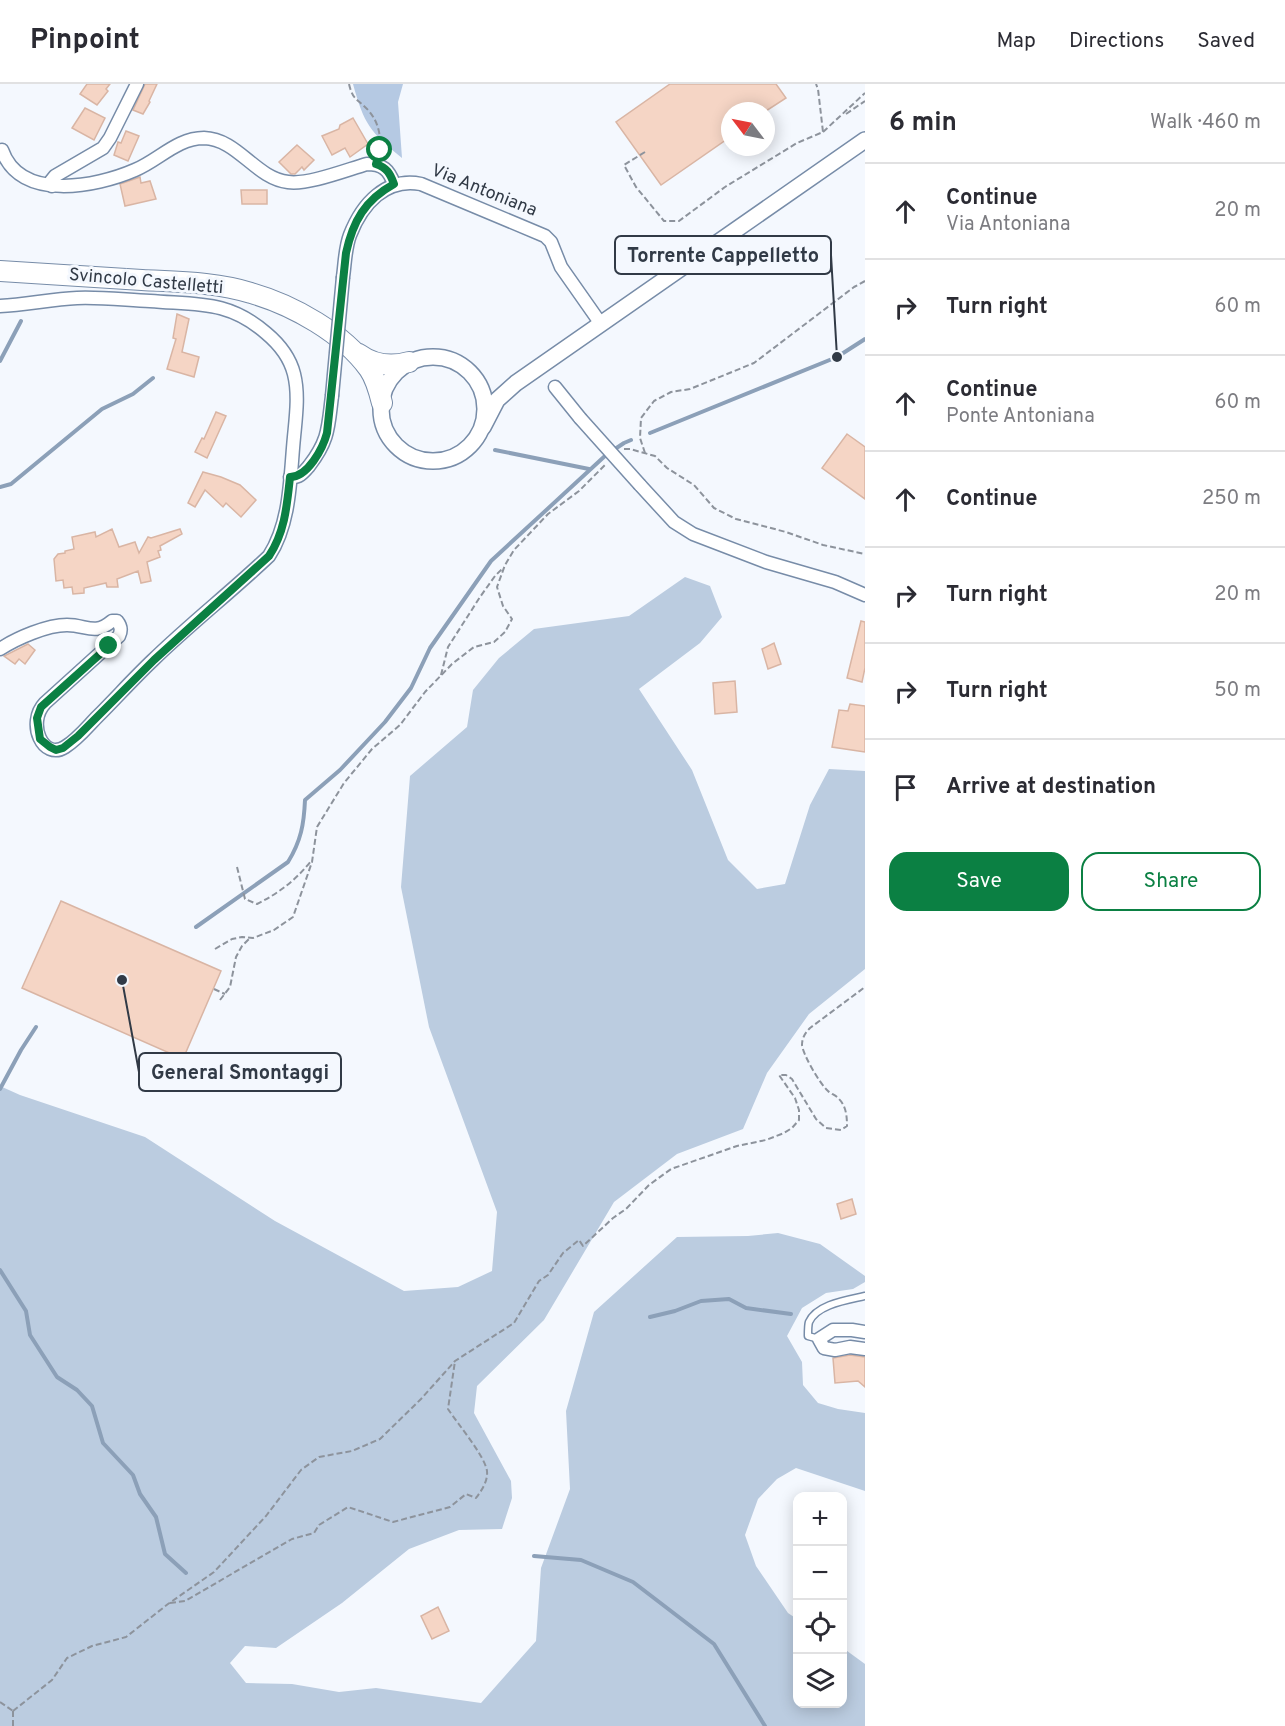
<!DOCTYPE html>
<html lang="en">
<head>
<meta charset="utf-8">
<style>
	body { margin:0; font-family:Overpass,sans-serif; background:#f7f7f7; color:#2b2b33 }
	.controls { position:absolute; right:18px; bottom:18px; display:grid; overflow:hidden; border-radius:12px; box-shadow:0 3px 15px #0003 }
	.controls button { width:54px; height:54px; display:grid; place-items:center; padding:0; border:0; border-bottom:2px solid #e1e1e2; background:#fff; color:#2b2b33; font:30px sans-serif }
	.compass { position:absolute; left:721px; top:18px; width:54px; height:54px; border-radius:50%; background:#fff; box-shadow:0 3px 15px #0003; rotate:302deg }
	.stop { position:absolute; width:18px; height:18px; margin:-14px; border:4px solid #0b8043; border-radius:50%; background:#fff }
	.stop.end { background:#0b8043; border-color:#fff; box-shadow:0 2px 6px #0008 }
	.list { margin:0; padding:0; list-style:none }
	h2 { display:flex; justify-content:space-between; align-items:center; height:78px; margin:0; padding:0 24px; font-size:26px }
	h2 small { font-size:20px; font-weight:400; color:#7c7c81 }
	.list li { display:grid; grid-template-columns:39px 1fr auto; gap:18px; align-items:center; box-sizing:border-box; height:96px; padding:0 24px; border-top:2px solid #e1e1e2 }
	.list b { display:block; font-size:22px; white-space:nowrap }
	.list p { margin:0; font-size:20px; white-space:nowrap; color:#7c7c81 }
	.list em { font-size:20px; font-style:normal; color:#7c7c81 }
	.actions { display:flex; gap:12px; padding:18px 24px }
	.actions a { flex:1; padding:14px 0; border:2px solid #0b8043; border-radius:18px; text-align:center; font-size:21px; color:#0b8043 }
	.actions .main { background:#0b8043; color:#fff }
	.icon { flex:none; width:33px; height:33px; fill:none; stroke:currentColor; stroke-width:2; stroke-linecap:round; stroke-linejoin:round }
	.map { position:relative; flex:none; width:865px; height:1642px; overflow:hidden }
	header { display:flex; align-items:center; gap:36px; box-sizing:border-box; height:84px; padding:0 30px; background:#fff; border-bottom:2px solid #e1e1e2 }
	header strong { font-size:28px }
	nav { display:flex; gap:33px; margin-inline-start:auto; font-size:21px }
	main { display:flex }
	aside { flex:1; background:#fff }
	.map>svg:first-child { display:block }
	.green { fill:#bbcce0 }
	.forest { fill:#b5c9e3 }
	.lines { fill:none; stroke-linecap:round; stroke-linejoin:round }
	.stream { stroke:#8ca0b8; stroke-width:4 }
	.building { fill:#f5d5c5; stroke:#d9b5a4; stroke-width:1.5 }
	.service-casing { stroke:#778ca8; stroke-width:9 }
	.minor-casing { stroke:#778ca8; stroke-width:15 }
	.tertiary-casing { stroke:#778ca8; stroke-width:18 }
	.primary-casing { stroke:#778ca8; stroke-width:22 }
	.path { stroke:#8d939c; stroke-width:2; stroke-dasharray:6 3; stroke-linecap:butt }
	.service { stroke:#fff; stroke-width:6 }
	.minor { stroke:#fff; stroke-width:12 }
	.tertiary { stroke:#fff; stroke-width:15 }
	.primary { stroke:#fff; stroke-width:20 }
	.minor-bridge-casing { stroke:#778ca8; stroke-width:15; stroke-linecap:butt }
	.minor-bridge { stroke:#fff; stroke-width:12 }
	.route { stroke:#0b8043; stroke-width:8 }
	.labels { text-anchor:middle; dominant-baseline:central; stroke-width:6; stroke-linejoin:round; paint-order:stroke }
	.street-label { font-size:18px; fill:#313a46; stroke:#f4f8fe }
	.leader { fill:none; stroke:#313a46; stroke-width:2 }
	.callout-dot { fill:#313a46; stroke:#f4f8fe; stroke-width:2 }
	.callout { fill:#f4f8fe; stroke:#313a46; stroke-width:2 }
	.callout-label { font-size:20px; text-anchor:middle; font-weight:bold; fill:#313a46 }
</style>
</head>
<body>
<header>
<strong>Pinpoint</strong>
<nav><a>Map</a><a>Directions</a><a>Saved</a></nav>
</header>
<main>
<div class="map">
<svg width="865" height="1642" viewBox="0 0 865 1642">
	<rect width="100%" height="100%" fill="#f4f8fe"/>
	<polygon class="green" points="685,493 710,502 722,533 700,559 639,605 692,686 728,776 757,805 785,800 810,721 829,685 865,687 865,885 809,930 767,989 743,1045 677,1070 614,1118 544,1236 477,1302 474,1329 511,1397 512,1414 502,1445 459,1446 409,1465 342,1519 276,1564 245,1562 230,1579 246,1599 292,1600 339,1608 376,1604 481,1619 536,1557 541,1484 570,1405 566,1327 594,1228 677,1153 748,1152 778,1149 820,1160 865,1192 865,1198 853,1205 826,1209 802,1224 787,1252 802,1278 803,1301 818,1319 838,1325 865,1329 865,1407 796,1384 777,1395 758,1415 745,1451 756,1482 788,1529 797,1535 798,1620 842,1620 843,1564 865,1580 865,1642 0,1642 0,1002 20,1011 145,1053 275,1137 404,1207 458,1203 492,1187 497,1128 429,943 401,803 410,692 467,643 473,606 499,574 534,545 629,532"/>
	<path class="forest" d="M 353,0 L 403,0 L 398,18 L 402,74 C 370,48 364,40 353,0 Z"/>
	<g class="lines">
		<g class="stream">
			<polyline points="0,277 21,237"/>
			<polyline points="650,349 837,273 865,255"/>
			<polyline points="495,366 589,385"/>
			<polyline points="0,403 11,400 102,325 133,310 153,294"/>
			<path d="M 196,843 L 288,778 C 301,757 304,740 305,716 L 340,686 L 385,638 L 411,604 L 430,564 L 491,477 L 606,371 L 624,359 L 631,356"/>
			<polyline points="0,1005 21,966 36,943"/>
			<polyline points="0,1186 26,1227 30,1251 57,1293 77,1306 92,1322 103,1359 133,1391 140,1410 156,1433 165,1470 186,1489"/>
			<polyline points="650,1233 675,1227 701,1217 729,1215 746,1224 791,1230"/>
			<polyline points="534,1472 581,1476 633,1498 714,1560 765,1642"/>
		</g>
	</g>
	<g class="building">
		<polygon points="87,0 110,0 106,5 108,7 97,21 80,10"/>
		<polygon points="145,0 157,0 149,17 150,18 143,30 133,26"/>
		<polygon points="670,0 776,0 786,14 766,27 730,27 730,53 661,101 616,38"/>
		<polygon points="85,24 105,34 94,56 72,44"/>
		<polygon points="353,34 368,60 350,73 345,64 332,71 322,52 339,45 340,41"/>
		<polygon points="126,47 139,52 128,77 114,71 118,58 121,59"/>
		<polygon points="297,61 314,76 304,86 302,83 295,90 291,90 279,78"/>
		<polygon points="140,93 141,99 150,97 156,115 125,122 120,100"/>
		<polygon points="241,106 267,106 267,120 242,120"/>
		<polygon points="177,230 189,235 182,268 199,273 194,293 167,285 176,255 173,254"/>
		<polygon points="216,328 226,332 207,374 195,368 202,354 204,355"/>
		<polygon points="847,350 865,363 865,415 822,384"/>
		<polygon points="203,388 221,393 240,401 256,416 241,433 226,419 223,423 205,406 195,423 188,419"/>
		<polygon points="112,445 119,463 135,458 139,469 148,453 151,454 180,445 182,450 160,462 161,466 158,467 160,473 147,478 151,497 141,499 138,487 117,495 118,503 107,503 106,499 84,504 84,509 73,510 72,503 64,504 63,496 56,497 54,475 58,470 65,469 65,467 74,465 72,453 95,448 96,453"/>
		<polygon points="861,537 865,538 865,584 862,598 847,594"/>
		<polygon points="774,559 781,580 768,585 762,565"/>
		<polygon points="28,560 35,566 25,580 19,575 15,580 4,572"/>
		<polygon points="735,597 737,628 715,630 713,599"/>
		<polygon points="850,620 865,622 865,668 832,663 839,626 848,627"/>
		<polygon points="61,817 221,887 183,975 22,904"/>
		<polygon points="852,1115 856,1130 841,1135 837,1120"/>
		<polygon points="850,1271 865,1273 865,1303 858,1297 835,1299 833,1274"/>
		<polygon points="438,1523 449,1547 432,1555 421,1532"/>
	</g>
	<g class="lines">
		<defs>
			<path id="service" d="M 819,1255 L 808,1252 C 808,1248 808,1241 809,1238 C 817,1220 848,1216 865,1212"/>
			<g id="minor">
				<path d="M 2,66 C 20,118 96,103 135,86 C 159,76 177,54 204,54 C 238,55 255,94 288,98 C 308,101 346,86 367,80 C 383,80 389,86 394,100"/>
				<polyline points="52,102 51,97 55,92 103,64 110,54 137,0"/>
				<path d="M 343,193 C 345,179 345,164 350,151 C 362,120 386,93 421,100 L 545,152 L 551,158 L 561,183 L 601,240"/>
				<path d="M 0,222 C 26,221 51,215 77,214 C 101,213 126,216 150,217 C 197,221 228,216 266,249 C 278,259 290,274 294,290 C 299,310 296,332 294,353 C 290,393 291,438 269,472 C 231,508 190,540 153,576 C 134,594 117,613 98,632 C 88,642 78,655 65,663 C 43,677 26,639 45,619 L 119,552 C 122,546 121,542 117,537 L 112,537 C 94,552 87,541 67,541 C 47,541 17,554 0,565"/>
				<polyline points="555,303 580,334"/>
				<path d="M 290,393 C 299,394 303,389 309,382 C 329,356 328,344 332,312"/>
				<polyline points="640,401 674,438 693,450 766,478 835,498 865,511"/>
				<polyline points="865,1248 852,1246 833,1246 819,1255 824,1264 835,1266 850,1263 865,1265"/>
			</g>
			<g id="tertiary">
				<circle cx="433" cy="325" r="52"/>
				<polyline points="483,343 497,316 516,299 865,56"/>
			</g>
			<g id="primary">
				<path d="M 0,187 C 47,190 95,193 142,196 C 178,198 216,198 251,209 C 293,221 343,249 369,285 C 376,295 379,307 382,319"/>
				<path d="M 359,270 C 374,281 391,283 409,278"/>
			</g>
		</defs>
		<use href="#service" class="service-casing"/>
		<use href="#minor" class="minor-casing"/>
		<use href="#tertiary" class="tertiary-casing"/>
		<use href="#primary" class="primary-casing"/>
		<g class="path">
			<path d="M 349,0 C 353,17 357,14 368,26 C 379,38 382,54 379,70"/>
			<polyline points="846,30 865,17"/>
			<polyline points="823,48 865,9"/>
			<polyline points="645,68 624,81 636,103 664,137 679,137 725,103 797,59 823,48 818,5 816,0"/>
			<polyline points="624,365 630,365 655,372 667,384 694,401 714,424 736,435 786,448 823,461 865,470"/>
			<polyline points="645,369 640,354 641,334 654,317 671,308 690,305 754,279 854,203 865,197"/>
			<polyline points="441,591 448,563 480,513 495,492 503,484"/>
			<path d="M 237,783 L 245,815 L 257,820 C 279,809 296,796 311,777"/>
			<polyline points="215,865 232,855 242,853 253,854 274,846 293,833 312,778 317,743 344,699 372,665 400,641 425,608 452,580 474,563 494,558 505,548 512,535 503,522 497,503 505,481 514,466 548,430 579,407 606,380"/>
			<polyline points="214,905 225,910"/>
			<polyline points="220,916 230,903 236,873 242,862 250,854"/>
			<path d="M 170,1519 L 185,1517 L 292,1455 L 314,1449 L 319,1441 L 348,1423 L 393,1438 L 450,1423 L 466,1410 L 476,1414 C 482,1406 488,1397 487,1387 C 485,1372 457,1339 448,1325 L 455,1277"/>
			<polyline points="0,1618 13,1627"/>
			<path d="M 13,1627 L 52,1596 L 67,1574 L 92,1562 L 126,1553 L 168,1520 L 214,1488 L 266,1432 L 301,1386 L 319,1373 L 352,1367 L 380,1355 L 421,1315 L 455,1277 L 514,1239 L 539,1197 L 548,1191 L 563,1169 L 579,1156 L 583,1162 L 613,1134 L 626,1125 L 649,1101 L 671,1085 L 737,1062 L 766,1056 L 784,1049 L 792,1044 L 799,1036 L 799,1026 L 795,1014 L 779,991 L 786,991 L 792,995 L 816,1035 L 826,1044 L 841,1046 L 847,1042 C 847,1032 846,1022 839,1015 C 836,1011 831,1010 828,1007 C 820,1000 803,971 802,961 C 802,954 805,949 810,944 L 865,903"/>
			<polyline points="13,1627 13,1642"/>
		</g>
		<use href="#service" class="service"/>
		<use href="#minor" class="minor"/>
		<use href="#tertiary" class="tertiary"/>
		<use href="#primary" class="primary"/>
		<defs>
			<g id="minor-bridge">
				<polyline points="332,312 343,193"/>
				<polyline points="580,334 640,401"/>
			</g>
		</defs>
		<use href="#minor-bridge" class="minor-bridge-casing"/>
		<use href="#minor-bridge" class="minor-bridge"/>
	</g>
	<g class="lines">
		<path class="route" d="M 109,562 L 41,623 L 37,634 L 40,655 L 50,663 L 56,666 L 63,664 L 78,652 L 154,576 L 269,472 C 285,448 287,421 290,393 C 308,393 323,364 327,349 L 346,169 C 353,137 365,116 394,100 C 390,89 387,84 376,80 L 380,66"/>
	</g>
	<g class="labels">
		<g class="street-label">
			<text transform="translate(484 107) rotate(22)">Via Antoniana</text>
			<text transform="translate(146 198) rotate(5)">Svincolo Castelletti</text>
		</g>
	</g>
	<path class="leader" d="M837 273L831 171M122 896L139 988"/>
	<g class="callout-dot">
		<circle cx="837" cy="273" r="6"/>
		<circle cx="122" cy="896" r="6"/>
	</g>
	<g class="callout">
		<rect x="615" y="152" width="216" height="38" rx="6"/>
		<rect x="139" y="969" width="202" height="38" rx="6"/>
	</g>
	<g class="callout-label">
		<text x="723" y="178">Torrente Cappelletto</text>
		<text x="240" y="995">General Smontaggi</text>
	</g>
</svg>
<div class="controls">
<button>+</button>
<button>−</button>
<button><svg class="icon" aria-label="locate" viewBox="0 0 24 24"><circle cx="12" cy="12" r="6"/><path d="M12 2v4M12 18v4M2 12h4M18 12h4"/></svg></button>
<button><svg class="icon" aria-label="layers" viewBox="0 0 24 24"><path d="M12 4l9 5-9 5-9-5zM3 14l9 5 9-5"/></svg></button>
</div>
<svg class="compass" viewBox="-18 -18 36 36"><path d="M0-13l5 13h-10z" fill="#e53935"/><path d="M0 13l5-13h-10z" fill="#7c7c81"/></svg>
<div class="stop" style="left:380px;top:66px"></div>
<div class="stop end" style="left:109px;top:562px"></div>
</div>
<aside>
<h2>6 min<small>Walk · 460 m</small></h2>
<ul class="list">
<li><svg class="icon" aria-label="ahead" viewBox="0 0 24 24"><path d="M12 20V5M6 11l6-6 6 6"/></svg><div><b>Continue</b><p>Via Antoniana</p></div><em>20 m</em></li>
<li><svg class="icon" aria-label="right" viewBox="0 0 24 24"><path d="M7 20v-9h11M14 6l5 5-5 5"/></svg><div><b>Turn right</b></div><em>60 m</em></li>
<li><svg class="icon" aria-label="ahead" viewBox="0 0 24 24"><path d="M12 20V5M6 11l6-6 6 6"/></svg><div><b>Continue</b><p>Ponte Antoniana</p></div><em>60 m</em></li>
<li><svg class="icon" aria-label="ahead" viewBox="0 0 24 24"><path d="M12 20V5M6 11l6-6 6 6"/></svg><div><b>Continue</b></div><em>250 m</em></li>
<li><svg class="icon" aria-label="right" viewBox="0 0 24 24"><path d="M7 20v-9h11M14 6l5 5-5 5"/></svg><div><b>Turn right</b></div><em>20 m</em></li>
<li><svg class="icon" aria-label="right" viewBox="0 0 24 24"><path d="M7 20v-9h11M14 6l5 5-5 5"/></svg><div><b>Turn right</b></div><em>50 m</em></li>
<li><svg class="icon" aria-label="arrive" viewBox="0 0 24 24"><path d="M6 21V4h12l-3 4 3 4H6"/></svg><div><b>Arrive at destination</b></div></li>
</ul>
<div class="actions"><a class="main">Save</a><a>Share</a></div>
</aside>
</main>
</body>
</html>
